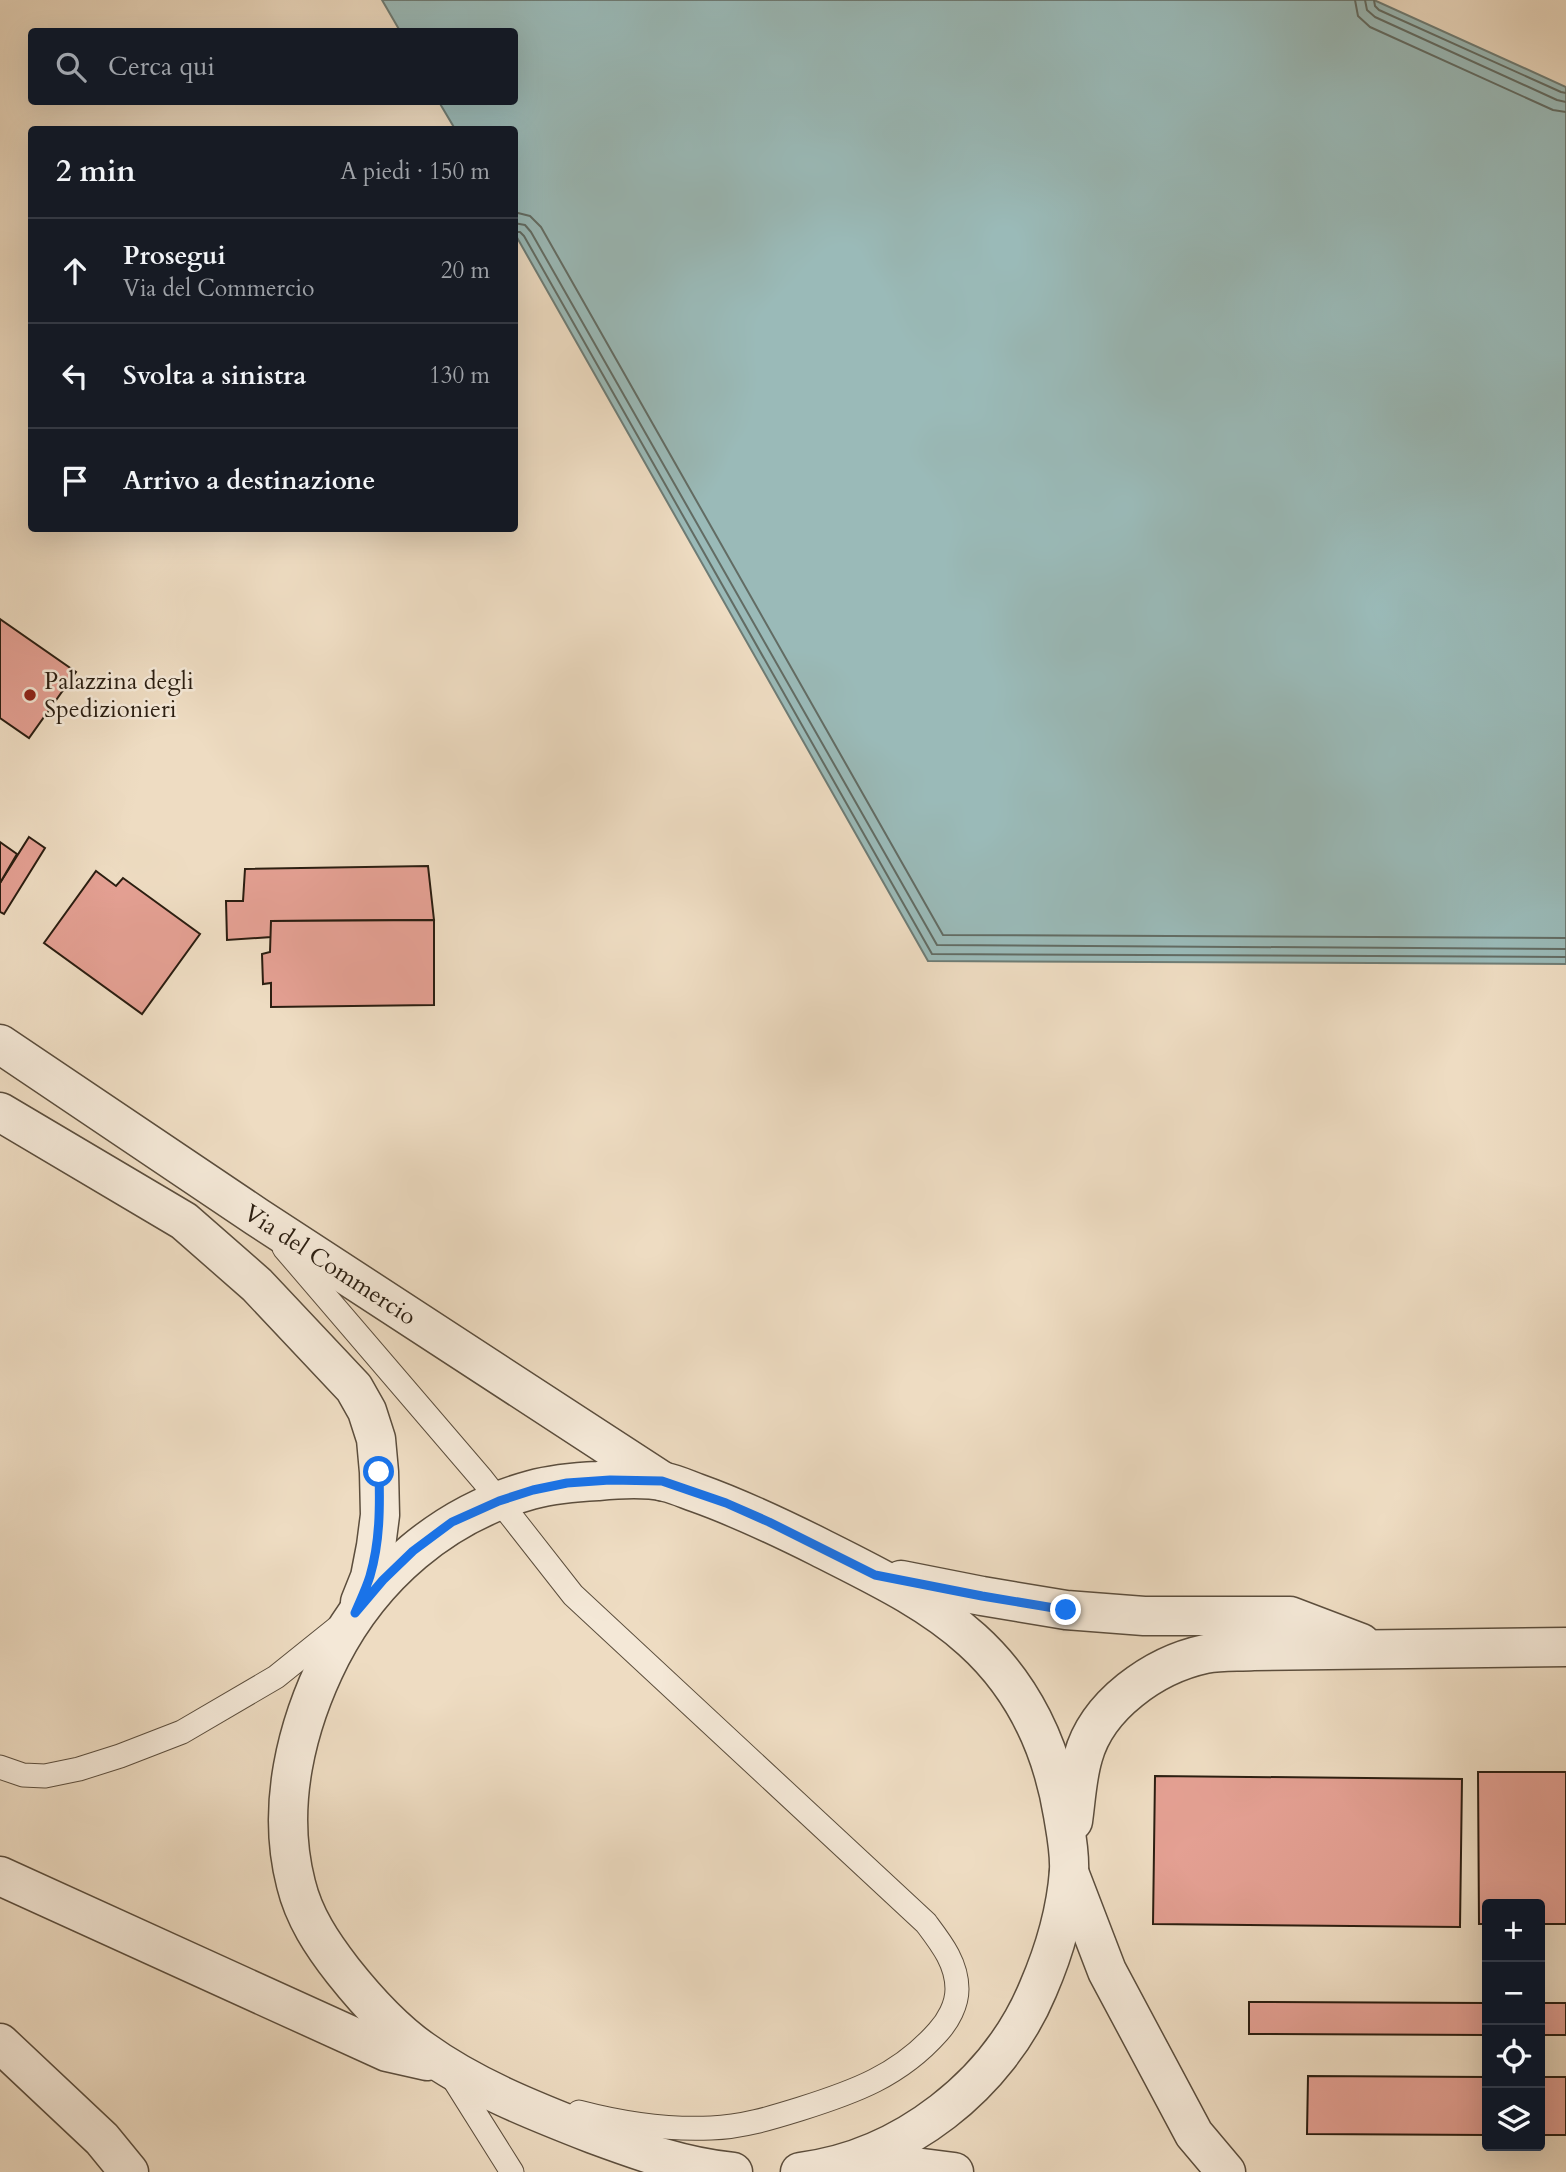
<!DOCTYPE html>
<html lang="it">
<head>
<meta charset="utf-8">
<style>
	body { margin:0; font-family:Cardo,serif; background:#242831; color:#f1f3f6 }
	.controls { position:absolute; right:21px; bottom:21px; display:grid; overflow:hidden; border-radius:7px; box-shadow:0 7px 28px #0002 }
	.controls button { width:63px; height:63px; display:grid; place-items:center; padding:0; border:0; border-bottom:2px solid #363941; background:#171b24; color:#f1f3f6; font:35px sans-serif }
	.stop { position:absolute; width:21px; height:21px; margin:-16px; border:5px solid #1a73e8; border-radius:50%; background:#fff }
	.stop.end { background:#1a73e8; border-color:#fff; box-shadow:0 2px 7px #0008 }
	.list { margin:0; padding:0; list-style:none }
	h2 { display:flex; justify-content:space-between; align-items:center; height:91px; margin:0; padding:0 28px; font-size:30px }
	h2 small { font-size:23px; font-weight:400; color:#9ea1a6 }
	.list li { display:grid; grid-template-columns:46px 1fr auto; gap:21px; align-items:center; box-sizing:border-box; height:105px; padding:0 28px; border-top:2px solid #363941 }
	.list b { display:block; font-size:26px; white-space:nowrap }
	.list p { margin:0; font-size:23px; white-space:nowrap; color:#9ea1a6 }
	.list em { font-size:23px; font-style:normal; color:#9ea1a6 }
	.icon { flex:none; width:38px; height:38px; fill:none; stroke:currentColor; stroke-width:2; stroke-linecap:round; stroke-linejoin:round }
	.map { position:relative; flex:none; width:1566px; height:2172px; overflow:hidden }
	.search { position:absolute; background:#171b24; box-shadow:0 7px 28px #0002; left:28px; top:28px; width:490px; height:77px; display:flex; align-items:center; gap:18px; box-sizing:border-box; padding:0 24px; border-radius:7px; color:#9ea1a6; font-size:26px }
	.panel { position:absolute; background:#171b24; box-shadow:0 7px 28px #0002; left:28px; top:126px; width:490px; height:406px; border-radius:7px }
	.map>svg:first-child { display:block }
	.water { fill:#9abab8; stroke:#6e7c75; stroke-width:2 }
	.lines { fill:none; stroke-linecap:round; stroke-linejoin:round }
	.shore { stroke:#626c64; stroke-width:2 }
	.building { fill:#e4a093; stroke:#2b1e11; stroke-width:2 }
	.service-casing { stroke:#5c4e3d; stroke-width:25 }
	.minor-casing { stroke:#5c4e3d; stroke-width:41 }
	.service { stroke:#f4e8d7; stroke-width:23 }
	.minor { stroke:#f4e8d7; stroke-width:38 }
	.route { stroke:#1a73e8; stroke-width:9 }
	.poi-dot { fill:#8f2418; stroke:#f4e8d7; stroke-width:2.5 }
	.labels { text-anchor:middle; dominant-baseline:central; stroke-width:5; stroke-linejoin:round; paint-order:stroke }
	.poi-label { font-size:24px; fill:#2b1e11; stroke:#f4e8d7; text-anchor:start }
	.street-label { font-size:24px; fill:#2b1e11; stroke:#f4e8d7 }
</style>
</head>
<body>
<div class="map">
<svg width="1566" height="2172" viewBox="0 0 1566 2172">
	<rect width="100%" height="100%" fill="#eedcc2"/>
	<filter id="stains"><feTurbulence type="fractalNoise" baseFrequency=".00286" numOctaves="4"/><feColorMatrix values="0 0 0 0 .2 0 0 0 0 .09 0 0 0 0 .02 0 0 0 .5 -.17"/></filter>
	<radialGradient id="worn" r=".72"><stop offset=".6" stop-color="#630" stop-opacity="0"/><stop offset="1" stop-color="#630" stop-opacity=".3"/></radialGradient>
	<polygon class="water" points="382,0 1374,0 1566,87 1566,964 928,961 515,234 514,130 455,129 439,102 514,102 514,32 400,31"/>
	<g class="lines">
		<g class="shore">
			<polyline points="1355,0 1358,16 1370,27 1553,110 1566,112"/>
			<polyline points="1365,0 1367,10 1375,17 1557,100 1566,102"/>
			<polyline points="1374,0 1375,6 1379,10 1561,92 1566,93"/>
			<polyline points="514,212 530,216 541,227 943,935 1566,938"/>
			<polyline points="514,223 525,225 531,232 937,945 1566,949"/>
			<polyline points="514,232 520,232 524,236 932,954 1566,957"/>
		</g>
	</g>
	<g class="building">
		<polygon points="0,619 76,672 29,738 0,718"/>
		<polygon points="29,837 45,848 4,914 0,912 0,883"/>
		<polygon points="0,842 17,854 0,883"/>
		<polygon points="428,866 434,920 271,921 271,937 227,940 226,901 243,901 245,869"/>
		<polygon points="96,871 116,886 123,878 200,934 142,1014 44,943"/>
		<polygon points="434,920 434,1005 271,1007 271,983 263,984 262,954 270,952 271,921"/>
		<polygon points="1478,1772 1566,1772 1566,1924 1540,1924 1540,1904 1487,1904 1487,1924 1479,1924"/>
		<polygon points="1155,1776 1462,1779 1460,1927 1153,1924"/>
		<polygon points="1249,2002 1487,2003 1487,2035 1249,2034"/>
		<rect x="1540" y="2003" width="26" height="32"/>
		<polygon points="1308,2076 1487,2077 1487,2135 1307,2134"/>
		<rect x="1540" y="2077" width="26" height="58"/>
	</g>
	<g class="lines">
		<defs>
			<g id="service">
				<path d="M 284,1248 L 482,1479 L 573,1595 L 926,1923 C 941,1943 957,1963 957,1989 C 957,2005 948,2021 938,2032 C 899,2076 854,2092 800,2109 C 771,2118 742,2127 711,2128 C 667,2130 621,2123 579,2112"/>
				<polyline points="0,1767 23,1775 45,1776 79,1769 120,1756 182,1732 276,1677 337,1628"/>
				<polyline points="451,2075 512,2172"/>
			</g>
			<g id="minor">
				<path id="s1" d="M 0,1044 L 257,1217 L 662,1481"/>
				<polyline points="0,1112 184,1221 257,1285 354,1388 367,1411 376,1439 379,1472 380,1515 376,1546 370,1577 360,1602"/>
				<polyline points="901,1580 982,1596 1066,1610 1144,1616 1290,1616 1361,1643"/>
				<path d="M 1073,1821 C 1076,1800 1077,1777 1083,1757 C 1097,1705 1154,1665 1205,1654 C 1220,1651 1238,1652 1253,1651 L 1566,1647"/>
				<polyline points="1069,1872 1107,1971 1194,2134 1226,2172"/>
				<polyline points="0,1876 387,2052 427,2061"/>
				<polyline points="0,2043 102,2139 129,2172"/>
				<polyline points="852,2163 907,2166 954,2172"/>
				<path d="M 733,2172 C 683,2167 639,2151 593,2134 C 534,2111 473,2087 422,2050 C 392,2029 366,2000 343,1971 C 322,1944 304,1917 296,1884 C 276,1807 296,1725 331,1656 C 372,1576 443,1514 531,1490 C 553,1484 575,1482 598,1481 C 619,1479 644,1477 665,1482 C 675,1484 686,1489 697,1493 C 739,1508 779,1527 819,1547 C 872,1574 928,1600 972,1640 C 1023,1686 1052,1748 1063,1815 C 1066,1833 1070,1852 1069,1871 C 1066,1911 1054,1952 1038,1989 C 998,2085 903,2159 800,2172"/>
			</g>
		</defs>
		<use href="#service" class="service-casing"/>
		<use href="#minor" class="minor-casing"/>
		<use href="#service" class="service"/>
		<use href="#minor" class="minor"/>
	</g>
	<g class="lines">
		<path class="route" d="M 379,1472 C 380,1507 380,1542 370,1576 C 366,1589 360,1601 355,1613 L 383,1580 L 413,1551 L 452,1522 L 499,1501 L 533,1490 L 567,1483 L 610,1480 L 662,1481 L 726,1503 L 769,1522 L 875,1575 L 982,1596 L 1066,1610"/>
	</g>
	<circle class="poi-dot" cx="30" cy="695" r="7"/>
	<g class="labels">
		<g class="poi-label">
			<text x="44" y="681">Palazzina degli<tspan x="44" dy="28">Spedizionieri</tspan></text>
		</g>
		<g class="street-label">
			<text stroke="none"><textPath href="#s1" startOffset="397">Via del Commercio</textPath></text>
		</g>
	</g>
	<rect width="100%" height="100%" filter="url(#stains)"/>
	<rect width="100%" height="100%" fill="url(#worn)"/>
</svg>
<div class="controls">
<button>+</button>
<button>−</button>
<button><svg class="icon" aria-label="locate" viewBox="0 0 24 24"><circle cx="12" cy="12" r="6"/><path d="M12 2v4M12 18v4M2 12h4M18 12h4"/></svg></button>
<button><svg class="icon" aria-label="layers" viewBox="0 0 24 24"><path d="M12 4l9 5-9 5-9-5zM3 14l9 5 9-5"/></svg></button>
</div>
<div class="stop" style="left:379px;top:1472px"></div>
<div class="stop end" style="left:1066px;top:1610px"></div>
<div class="search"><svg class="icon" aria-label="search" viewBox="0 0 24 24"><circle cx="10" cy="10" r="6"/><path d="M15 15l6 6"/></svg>Cerca qui</div>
<section class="panel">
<h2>2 min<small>A piedi · 150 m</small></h2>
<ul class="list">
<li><svg class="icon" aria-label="ahead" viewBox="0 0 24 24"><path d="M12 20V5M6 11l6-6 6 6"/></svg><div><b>Prosegui</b><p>Via del Commercio</p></div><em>20 m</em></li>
<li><svg class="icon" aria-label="left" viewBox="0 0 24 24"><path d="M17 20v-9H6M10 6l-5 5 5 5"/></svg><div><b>Svolta a sinistra</b></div><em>130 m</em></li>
<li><svg class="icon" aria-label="arrive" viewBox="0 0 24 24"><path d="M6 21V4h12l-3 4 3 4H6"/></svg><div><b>Arrivo a destinazione</b></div></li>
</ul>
</section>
</div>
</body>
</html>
